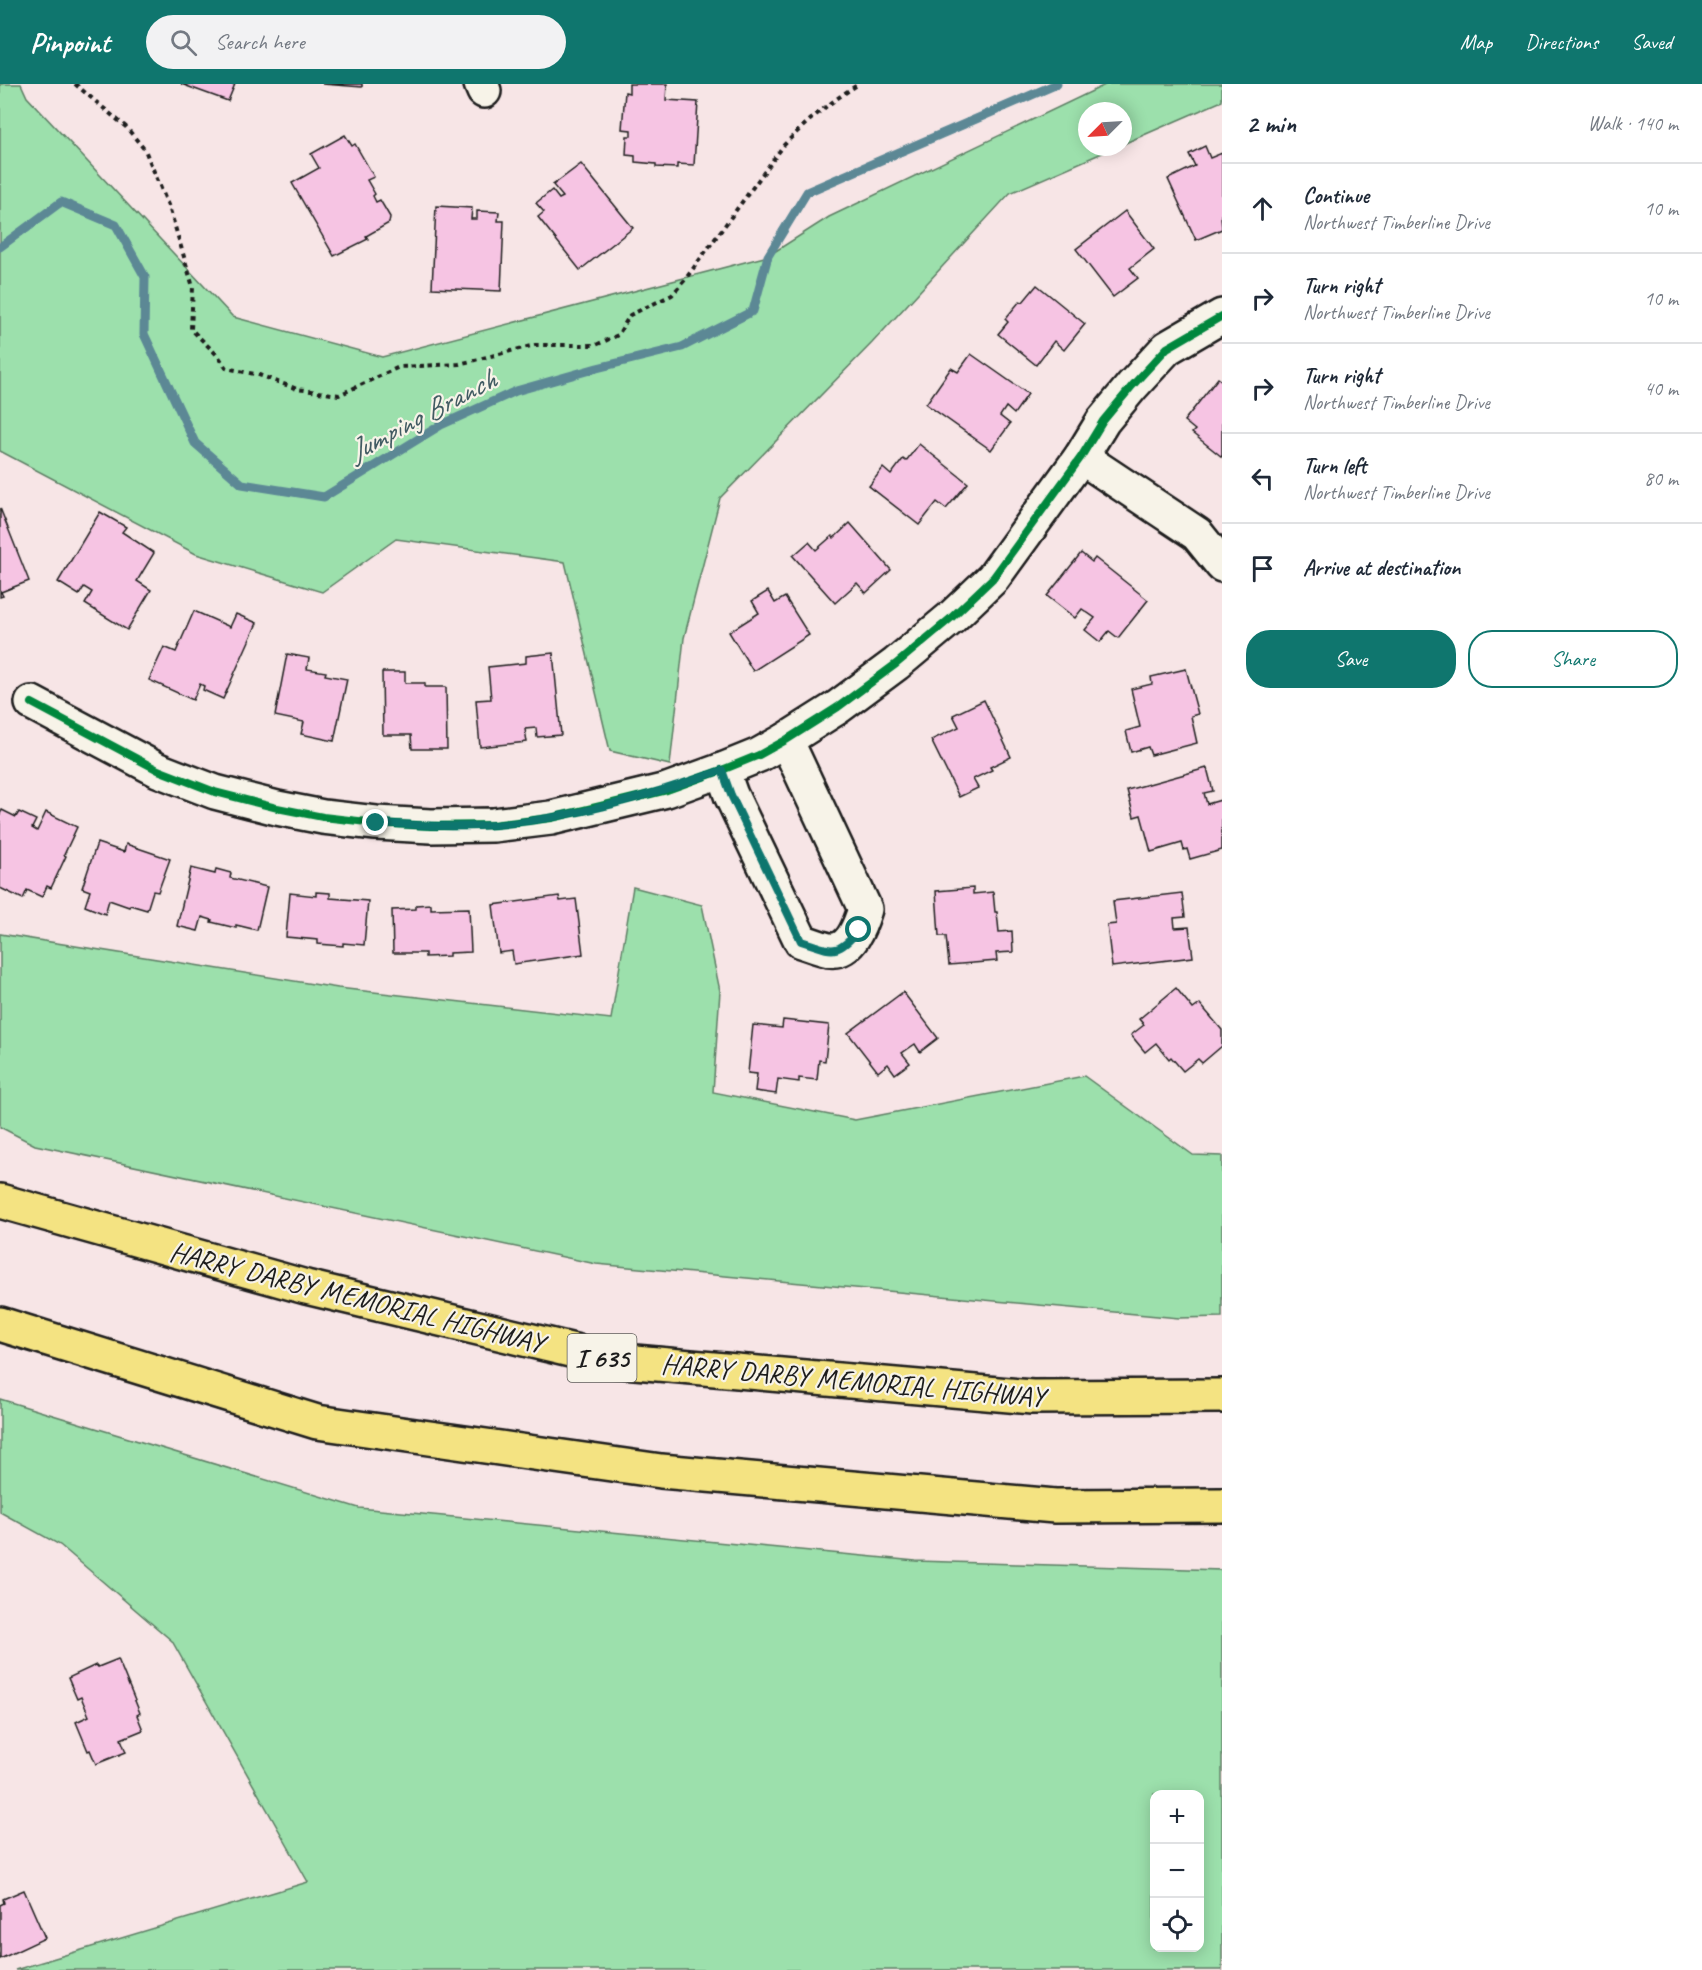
<!DOCTYPE html>
<html lang="en">
<head>
<meta charset="utf-8">
<style>
	body { margin:0; font-family:Caveat,sans-serif; background:#f2f2f3; color:#1f2937 }
	.controls { position:absolute; right:18px; bottom:18px; display:grid; overflow:hidden; border-radius:12px; box-shadow:0 3px 15px #0003 }
	.controls button { width:54px; height:54px; display:grid; place-items:center; padding:0; border:0; border-bottom:2px solid #e0e1e3; background:#fff; color:#1f2937; font:30px sans-serif }
	.compass { position:absolute; left:1078px; top:18px; width:54px; height:54px; border-radius:50%; background:#fff; box-shadow:0 3px 15px #0003; rotate:246deg }
	.stop { position:absolute; width:18px; height:18px; margin:-14px; border:4px solid #0f766e; border-radius:50%; background:#fff }
	.stop.end { background:#0f766e; border-color:#fff; box-shadow:0 2px 6px #0008 }
	.list { margin:0; padding:0; list-style:none }
	h2 { display:flex; justify-content:space-between; align-items:center; height:78px; margin:0; padding:0 24px; font-size:26px }
	h2 small { font-size:20px; font-weight:400; color:#747a83 }
	.list li { display:grid; grid-template-columns:39px 1fr auto; gap:18px; align-items:center; box-sizing:border-box; height:90px; padding:0 24px; border-top:2px solid #e0e1e3 }
	.list b { display:block; font-size:22px; white-space:nowrap }
	.list p { margin:0; font-size:20px; white-space:nowrap; color:#747a83 }
	.list em { font-size:20px; font-style:normal; color:#747a83 }
	.actions { display:flex; gap:12px; padding:18px 24px }
	.actions a { flex:1; padding:14px 0; border:2px solid #0f766e; border-radius:24px; text-align:center; font-size:21px; color:#0f766e }
	.actions .main { background:#0f766e; color:#fff }
	.icon { flex:none; width:33px; height:33px; fill:none; stroke:currentColor; stroke-width:2; stroke-linecap:round; stroke-linejoin:round }
	.map { position:relative; flex:none; width:1222px; height:1886px; overflow:hidden }
	header { display:flex; align-items:center; gap:36px; box-sizing:border-box; height:84px; padding:0 30px; background:#0f766e; color:#fff }
	header strong { font-size:28px }
	nav { display:flex; gap:33px; margin-inline-start:auto; font-size:21px }
	.search { width:420px; height:54px; background:#f2f2f3; display:flex; align-items:center; gap:15px; box-sizing:border-box; padding:0 21px; border-radius:33px; color:#747a83; font-size:22px }
	main { display:flex }
	aside { flex:1; background:#fff }
	.map>svg:first-child { display:block }
	.green { fill:#9ce0ac; stroke:#5c7e64; stroke-width:1.5; fill-rule:evenodd }
	.lines { fill:none; stroke-linecap:round; stroke-linejoin:round }
	.stream { stroke:#5b8895; stroke-width:9 }
	.building { fill:#f6c4e3; stroke:#1c1c1c; stroke-width:1.5 }
	.street-casing { stroke:#1c1c1c; stroke-width:38 }
	.highway-casing { stroke:#1c1c1c; stroke-width:38 }
	.path { stroke:#1c1c1c; stroke-width:4; stroke-dasharray:4.5 4.5; stroke-linecap:butt }
	.street { stroke:#f7f3e8; stroke-width:33 }
	.highway { stroke:#f4e382; stroke-width:33 }
	.cycleway-casing { stroke:#f7f3e8; stroke-width:11 }
	.cycleway { stroke:#00873e; stroke-width:8 }
	.route { stroke:#0f766e; stroke-width:8 }
	.labels { text-anchor:middle; dominant-baseline:central; stroke-width:4.5; stroke-linejoin:round; paint-order:stroke }
	.shield { fill:#f7f3e8; stroke:#5e5c59; stroke-width:1.5 }
	.shield-label { font-size:27px; font-weight:bold; fill:#1c1c1c }
	.street-label { font-size:28px; fill:#1c1c1c; stroke:#f7f3e8 }
	.water-label { font-size:30px; font-style:italic; fill:#415b62; stroke:#f7f3e8 }
</style>
</head>
<body>
<header>
<strong>Pinpoint</strong>
<div class="search"><svg class="icon" aria-label="search" viewBox="0 0 24 24"><circle cx="10" cy="10" r="6"/><path d="M15 15l6 6"/></svg>Search here</div>
<nav><a>Map</a><a>Directions</a><a>Saved</a></nav>
</header>
<main>
<div class="map">
<svg width="1222" height="1886" viewBox="0 0 1222 1886">
	<rect width="100%" height="100%" fill="#f7e5e6"/>
	<filter id="ink" filterUnits="userSpaceOnUse"><feTurbulence type="fractalNoise" baseFrequency=".0167" numOctaves="2"/><feDisplacementMap in="SourceGraphic" scale="12" xChannelSelector="R" yChannelSelector="G"/><feConvolveMatrix kernelMatrix="1 2 1 2 8 2 1 2 1" color-interpolation-filters="sRGB"/></filter>
	<g filter="url(#ink)">
		<g class="green">
			<polygon points="0,0 21,0 27,13 233,233 382,273 768,172 829,133 1107,0 1222,0 1222,17 1123,60 1123,27 1087,27 1087,63 1116,63 1010,109 872,259 720,414 684,554 670,681 610,667 565,478 396,455 322,508 196,470 0,367"/>
			<polygon points="633,803 702,821 720,907 713,1008 855,1036 1084,992 1193,1071 1222,1072 1222,1233 1179,1234 596,1180 35,1061 0,1043 0,850 338,904 611,935"/>
			<path d="M 0,1315 L 359,1424 L 916,1477 L 1222,1486 L 1222,1886 L 15,1886 L 308,1798 L 172,1557 L 60,1461 L 0,1428 ZM 1200,1710 L 1200,1864 L 1154,1864 L 1154,1710 Z"/>
		</g>
		<g class="lines">
			<polyline class="stream" points="0,163 61,118 116,141 145,193 144,250 195,359 242,400 324,413 441,341 516,307 597,284 682,263 753,227 768,172 807,108 1057,0"/>
		</g>
		<g class="building">
			<polygon points="181,0 235,0 228,17"/>
			<polygon points="322,0 362,0 362,3"/>
			<polygon points="629,0 667,0 666,16 698,18 694,81 677,80 677,84 656,83 656,80 635,78 635,72 626,71 627,52 631,52 631,46 622,45 625,8 629,9"/>
			<polygon points="345,51 352,62 355,60 374,93 367,96 375,110 373,112 376,118 380,116 390,133 389,139 366,152 368,155 334,172 292,99 319,84 311,70"/>
			<polygon points="1205,62 1210,74 1222,69 1222,131 1221,131 1222,145 1196,156 1168,95 1195,82 1189,70"/>
			<polygon points="581,80 633,144 580,186 538,133 544,128 536,119 552,106 559,115 563,113 553,101"/>
			<polygon points="436,122 472,124 471,135 477,135 477,127 499,128 498,137 504,137 501,207 432,204"/>
			<polygon points="1125,127 1154,165 1130,184 1138,194 1113,213 1076,165"/>
			<polygon points="1037,201 1085,240 1064,266 1054,257 1036,281 998,250 1008,238 1005,235 1020,217 1023,218"/>
			<polygon points="971,270 1028,310 1014,330 1006,323 1000,332 1010,340 991,366 926,320 951,284 958,288"/>
			<polygon points="1218,294 1222,297 1222,373 1192,349 1195,346 1184,337"/>
			<polygon points="919,360 968,399 946,425 937,418 919,441 869,402 883,384 891,391 903,375 906,377"/>
			<polygon points="0,424 29,497 1,508 3,512 0,513"/>
			<polygon points="100,428 126,443 122,448 154,469 137,497 151,506 127,546 85,520 92,508 84,503 79,511 58,498"/>
			<polygon points="850,439 891,486 866,509 857,499 835,519 793,472 809,458 816,466 832,452 834,454"/>
			<polygon points="1081,469 1092,478 1095,474 1148,516 1118,554 1109,547 1100,558 1085,546 1095,534 1082,525 1075,534 1047,512"/>
			<polygon points="768,507 775,519 785,513 809,551 753,587 729,548 759,529 752,517"/>
			<polygon points="194,527 230,543 236,530 257,539 223,615 203,606 204,602 200,600 193,616 149,596 164,563 176,568"/>
			<polygon points="553,569 561,651 537,653 536,644 525,645 527,658 480,663 476,616 491,615 488,583 526,579 526,572"/>
			<polygon points="287,570 309,574 307,585 326,588 325,591 347,595 334,657 301,650 304,638 275,632"/>
			<polygon points="1186,585 1198,630 1191,632 1197,659 1151,671 1148,663 1131,668 1126,647 1140,643 1131,605 1152,600 1151,593"/>
			<polygon points="382,588 405,588 405,599 425,599 425,603 446,603 447,665 412,665 411,651 383,651"/>
			<polygon points="984,616 1011,673 990,683 992,686 973,695 978,704 959,713 931,656 959,643 953,631"/>
			<polygon points="1207,684 1213,707 1204,709 1207,720 1221,716 1222,719 1222,766 1190,775 1187,765 1184,766 1182,759 1151,768 1141,731 1134,733 1127,706"/>
			<polygon points="2,726 16,733 19,728 36,736 32,744 37,747 46,728 77,743 64,771 66,772 51,804 47,802 42,813 27,806 23,815 0,804 0,730"/>
			<polygon points="97,759 124,768 126,760 170,775 158,808 153,807 147,826 130,821 129,823 109,816 105,830 85,822 90,807 82,804"/>
			<polygon points="191,784 215,790 216,785 231,789 230,794 267,803 257,846 236,841 236,844 211,838 212,836 202,833 198,847 177,842"/>
			<polygon points="973,804 973,810 993,808 995,828 997,828 999,848 1012,847 1013,868 996,869 997,877 949,881 946,852 939,852 936,807"/>
			<polygon points="316,808 330,809 330,814 368,817 364,861 343,859 343,862 318,860 318,856 286,853 290,809 316,812"/>
			<polygon points="1182,809 1185,833 1174,834 1175,844 1189,843 1193,873 1112,883 1107,841 1116,840 1113,817"/>
			<polygon points="559,812 560,817 576,815 583,870 514,880 512,867 499,869 493,821"/>
			<polygon points="431,820 431,825 469,824 471,868 449,869 449,872 425,873 425,869 393,869 392,826 416,825 416,821"/>
			<polygon points="1176,904 1193,925 1200,920 1222,946 1222,962 1202,979 1198,975 1183,987 1171,973 1169,975 1156,959 1145,968 1131,951 1144,941 1139,935"/>
			<polygon points="903,908 938,954 920,968 915,960 902,969 910,979 895,990 888,980 878,988 848,949"/>
			<polygon points="783,936 829,941 825,977 819,976 817,996 799,994 799,998 778,995 776,1010 755,1007 757,990 748,989 753,941 782,944"/>
			<polygon points="118,1575 140,1629 137,1631 143,1646 121,1655 126,1668 96,1680 90,1666 88,1667 76,1638 89,1632 81,1613 77,1615 68,1594 96,1581 98,1583"/>
			<polygon points="24,1806 45,1854 0,1875 0,1821 4,1819 3,1815"/>
		</g>
		<g class="lines">
			<defs>
				<g id="street">
					<polyline points="481,0 484,7"/>
					<polyline points="1081,373 1197,450 1222,481"/>
					<polyline points="32,619 158,686 215,708 277,724 323,733 376,739 431,742 493,741 551,734 667,706 722,686 759,671 786,656 838,623 896,580 951,534 993,494 1081,373 1103,337 1132,302 1167,264 1222,232"/>
					<path d="M 722,686 L 731,711 L 801,857 C 810,860 820,864 829,866 C 851,869 860,841 865,825 L 786,656"/>
				</g>
				<g id="highway">
					<polyline points="0,1117 306,1203 612,1276 1032,1313 1222,1312"/>
					<polyline points="0,1240 317,1338 661,1387 1055,1422 1222,1421"/>
				</g>
			</defs>
			<use href="#street" class="street-casing"/>
			<use href="#highway" class="highway-casing"/>
			<path class="path" d="M 75,0 L 126,43 L 145,66 L 170,126 L 193,203 L 191,245 L 219,273 L 226,284 L 259,291 L 297,305 L 339,311 L 399,283 L 459,280 L 535,261 L 596,261 L 618,251 L 630,231 L 672,211 L 684,197 L 784,61 C 806,38 831,17 859,0"/>
			<use href="#street" class="street"/>
			<use href="#highway" class="highway"/>
			<defs>
				<polyline id="cycleway" points="32,619 158,686 215,708 277,724 323,733 376,739 431,742 493,741 551,734 667,706 722,686 759,671 786,656 838,623 896,580 951,534 993,494 1081,373 1103,337 1132,302 1167,264 1222,232"/>
			</defs>
			<use href="#cycleway" class="cycleway-casing"/>
			<use href="#cycleway" class="cycleway"/>
		</g>
	</g>
	<g class="lines" filter="url(#ink)">
		<path class="route" d="M 376,739 C 415,741 456,744 495,741 C 574,734 649,712 722,686 L 731,711 L 801,857 C 833,867 836,873 859,846"/>
	</g>
	<g class="labels">
		<rect class="shield" x="567.5" y="1250" width="69" height="48" rx="4.5"/>
		<g class="shield-label">
			<text x="602" y="1274">I 635</text>
		</g>
		<g class="street-label">
			<text transform="translate(357 1213) rotate(14)">HARRY DARBY MEMORIAL HIGHWAY</text>
			<text transform="translate(853 1296) rotate(5)">HARRY DARBY MEMORIAL HIGHWAY</text>
		</g>
		<g class="water-label">
			<text transform="translate(422 331) rotate(-28)">Jumping Branch</text>
		</g>
	</g>
</svg>
<div class="controls">
<button>+</button>
<button>−</button>
<button><svg class="icon" aria-label="locate" viewBox="0 0 24 24"><circle cx="12" cy="12" r="6"/><path d="M12 2v4M12 18v4M2 12h4M18 12h4"/></svg></button>
</div>
<svg class="compass" viewBox="-18 -18 36 36"><path d="M0-13l5 13h-10z" fill="#e53935"/><path d="M0 13l5-13h-10z" fill="#747a83"/></svg>
<div class="stop" style="left:859px;top:846px"></div>
<div class="stop end" style="left:376px;top:739px"></div>
</div>
<aside>
<h2>2 min<small>Walk · 140 m</small></h2>
<ul class="list">
<li><svg class="icon" aria-label="ahead" viewBox="0 0 24 24"><path d="M12 20V5M6 11l6-6 6 6"/></svg><div><b>Continue</b><p>Northwest Timberline Drive</p></div><em>10 m</em></li>
<li><svg class="icon" aria-label="right" viewBox="0 0 24 24"><path d="M7 20v-9h11M14 6l5 5-5 5"/></svg><div><b>Turn right</b><p>Northwest Timberline Drive</p></div><em>10 m</em></li>
<li><svg class="icon" aria-label="right" viewBox="0 0 24 24"><path d="M7 20v-9h11M14 6l5 5-5 5"/></svg><div><b>Turn right</b><p>Northwest Timberline Drive</p></div><em>40 m</em></li>
<li><svg class="icon" aria-label="left" viewBox="0 0 24 24"><path d="M17 20v-9H6M10 6l-5 5 5 5"/></svg><div><b>Turn left</b><p>Northwest Timberline Drive</p></div><em>80 m</em></li>
<li><svg class="icon" aria-label="arrive" viewBox="0 0 24 24"><path d="M6 21V4h12l-3 4 3 4H6"/></svg><div><b>Arrive at destination</b></div></li>
</ul>
<div class="actions"><a class="main">Save</a><a>Share</a></div>
</aside>
</main>
</body>
</html>
